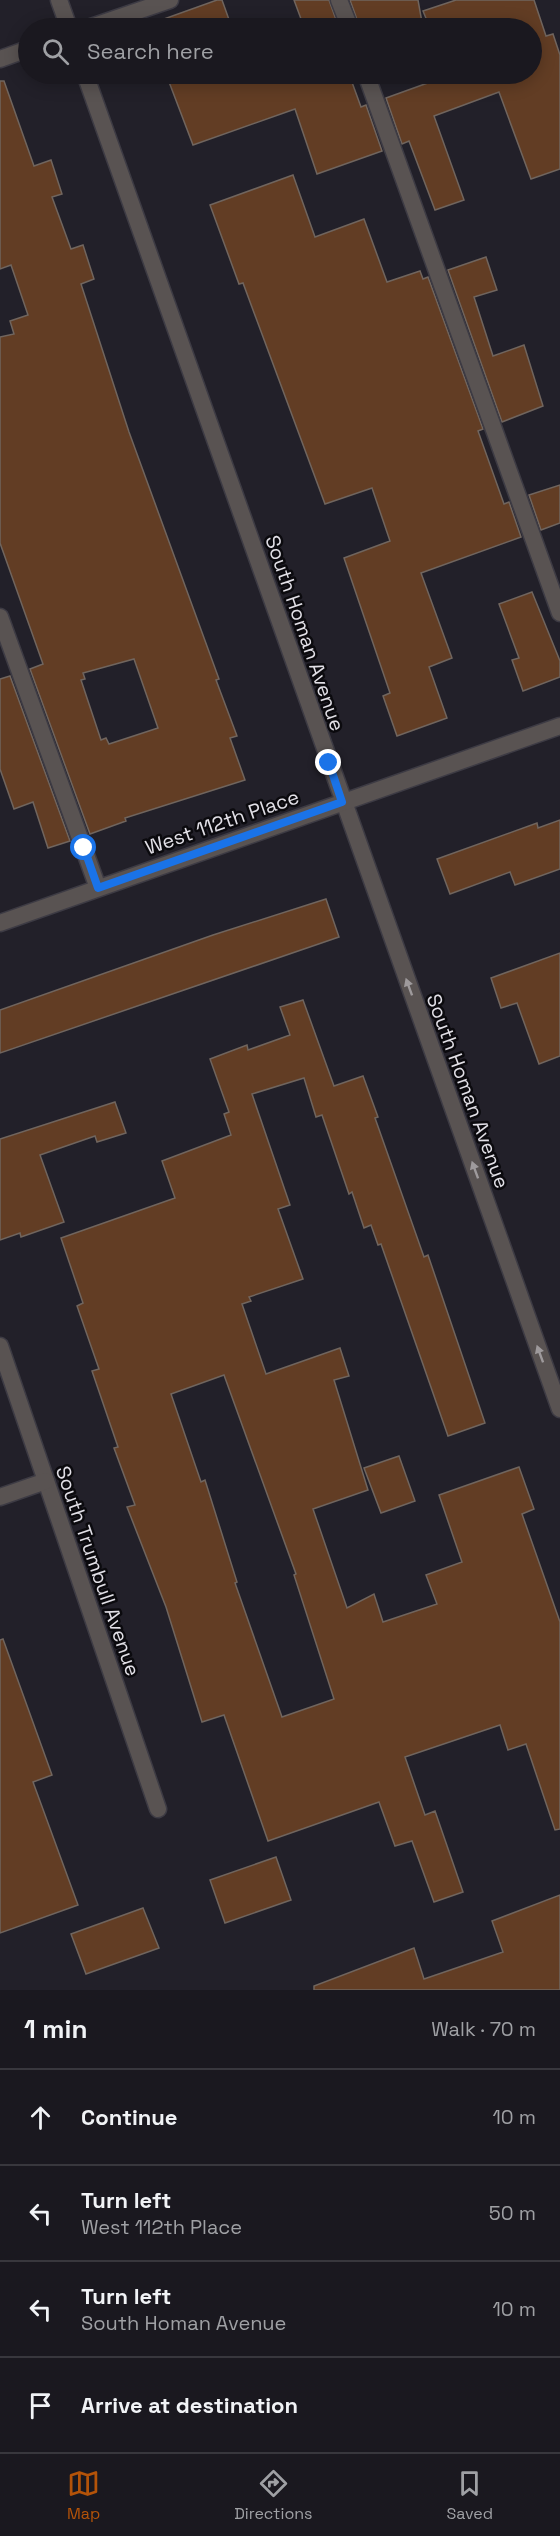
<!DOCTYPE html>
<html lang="en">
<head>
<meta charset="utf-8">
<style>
	body { margin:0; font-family:"Space Grotesk",sans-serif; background:#27252c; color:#f1f3f6 }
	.stop { position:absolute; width:18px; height:18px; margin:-14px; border:4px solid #1a73e8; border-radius:50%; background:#fff }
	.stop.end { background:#1a73e8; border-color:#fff; box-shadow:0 2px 6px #0008 }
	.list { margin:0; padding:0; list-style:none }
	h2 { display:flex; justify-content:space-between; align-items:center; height:78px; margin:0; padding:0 24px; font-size:26px }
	h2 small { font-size:20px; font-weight:400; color:#9fa0a4 }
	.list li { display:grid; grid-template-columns:39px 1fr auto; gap:18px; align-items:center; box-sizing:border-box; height:96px; padding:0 24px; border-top:2px solid #38373d }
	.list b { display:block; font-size:22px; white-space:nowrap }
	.list p { margin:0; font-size:20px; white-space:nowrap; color:#9fa0a4 }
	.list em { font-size:20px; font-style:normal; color:#9fa0a4 }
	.icon { flex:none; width:33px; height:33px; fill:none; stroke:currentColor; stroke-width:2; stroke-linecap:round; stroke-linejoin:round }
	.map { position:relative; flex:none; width:560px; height:1990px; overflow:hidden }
	.search { position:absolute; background:#1a181f; box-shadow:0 3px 15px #0003; left:18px; right:18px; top:18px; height:66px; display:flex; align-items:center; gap:15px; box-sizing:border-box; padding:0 21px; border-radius:33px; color:#9fa0a4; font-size:22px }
	.sheet { height:462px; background:#1a181f }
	nav { display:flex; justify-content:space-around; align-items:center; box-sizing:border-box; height:84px; border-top:2px solid #38373d; background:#1a181f; font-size:16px; color:#9fa0a4 }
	nav a { display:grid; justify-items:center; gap:3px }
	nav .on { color:#b45309 }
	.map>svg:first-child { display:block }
	.building { fill:#623d24; stroke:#70655e; stroke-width:1.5; fill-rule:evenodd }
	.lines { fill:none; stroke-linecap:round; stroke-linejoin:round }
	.service-casing { stroke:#3d3b44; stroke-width:19 }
	.minor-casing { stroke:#3d3b44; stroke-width:19 }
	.service { stroke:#595352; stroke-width:16 }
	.minor { stroke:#595352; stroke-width:16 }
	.oneway { fill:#9e9a9c }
	.route { stroke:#1a73e8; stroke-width:8 }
	.labels { text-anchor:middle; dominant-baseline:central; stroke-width:5; stroke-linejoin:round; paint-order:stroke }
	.street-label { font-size:20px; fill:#e2e0e7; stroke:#0b0a0e }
</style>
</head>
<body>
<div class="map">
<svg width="560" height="1990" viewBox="0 0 560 1990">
	<rect width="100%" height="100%" fill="#222029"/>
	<g class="building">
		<polygon points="217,0 222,0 232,28 151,28 150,24"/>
		<polygon points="294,0 329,0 339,28 301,28 304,27"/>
		<polygon points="350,0 418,0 423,28 360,28"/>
		<polygon points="456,0 534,0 546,36 553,34 560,55 560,169 531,179 499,92 434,116 464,200 435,210 409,141 402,144 386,98 447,76 446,74 531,74 531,28 430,28 423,11"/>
		<polygon points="166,74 349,74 361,107 366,105 382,151 317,174 295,109 193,145"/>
		<path d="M 0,81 L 4,81 L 34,166 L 51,160 L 62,194 L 52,197 L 71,249 L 83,245 L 94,279 L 81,284 L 129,432 L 219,679 L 216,680 L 237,736 L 230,738 L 245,780 L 125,818 L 126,821 L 90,834 L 30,669 L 43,664 L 0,543 L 0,337 L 14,334 L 10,321 L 28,315 L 11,265 L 0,269 ZM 134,659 L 158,728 L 109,744 L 106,738 L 101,740 L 81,680 L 85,679 L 83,673 Z"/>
		<polygon points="293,175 315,237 364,219 387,282 420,271 423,279 428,277 483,429 478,431 504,504 509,502 521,537 421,573 452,658 429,667 447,718 397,736 383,696 390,693 344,558 390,541 372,488 325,504 243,283 239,284 210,205"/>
		<polygon points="486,257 497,290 474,297 493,356 524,345 543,406 502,422 448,270"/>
		<polygon points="560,485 560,523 541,530 529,495"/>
		<polygon points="532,592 560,661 560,677 523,691 512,660 519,658 499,604"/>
		<polygon points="10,676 70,841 48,848 33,802 14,809 0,769 0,679"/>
		<polygon points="560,820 560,869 515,885 510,872 450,894 437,859 537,823 538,828"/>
		<polygon points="326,899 339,937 0,1053 0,1010 213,935"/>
		<polygon points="560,953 560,1056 539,1064 517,1003 501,1008 491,978"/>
		<path d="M 303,1000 L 334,1086 L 363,1076 L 378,1117 L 375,1118 L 424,1257 L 428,1255 L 485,1423 L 448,1436 L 381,1244 L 378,1245 L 371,1225 L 364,1228 L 352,1192 L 349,1194 L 322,1115 L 316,1117 L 304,1078 L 252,1094 L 290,1205 L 278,1209 L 303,1279 L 249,1297 L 251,1301 L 242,1304 L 266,1374 L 340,1348 L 349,1376 L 334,1380 L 368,1490 L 313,1509 L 347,1608 L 374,1594 L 383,1622 L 437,1604 L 426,1575 L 462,1562 L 439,1495 L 519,1467 L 534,1509 L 522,1514 L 560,1622 L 560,1829 L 555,1830 L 526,1744 L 508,1750 L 500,1725 L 405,1757 L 425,1815 L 435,1811 L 463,1892 L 434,1902 L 412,1841 L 395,1846 L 379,1802 L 268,1841 L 224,1715 L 202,1722 L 166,1607 L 127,1507 L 135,1505 L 114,1448 L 118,1447 L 92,1371 L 99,1369 L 77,1306 L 83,1303 L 61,1238 L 175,1198 L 162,1161 L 231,1135 L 224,1114 L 229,1112 L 210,1059 L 247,1045 L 248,1050 L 290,1035 L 280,1007 ZM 224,1375 L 296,1574 L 294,1575 L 334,1699 L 282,1717 L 235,1583 L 237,1582 L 205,1480 L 201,1482 L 171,1394 Z"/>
		<polygon points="115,1102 126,1133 97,1142 95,1136 40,1155 64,1222 21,1237 20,1233 0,1240 0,1139"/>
		<polygon points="399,1456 415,1501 381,1513 364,1468"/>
		<polygon points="3,1639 52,1775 33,1782 78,1905 0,1933 0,1640"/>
		<polygon points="276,1857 291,1900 225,1923 210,1880"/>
		<polygon points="560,1895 560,1990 314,1990 314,1986 414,1948 424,1979 503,1952 492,1921"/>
		<polygon points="143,1908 159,1948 86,1974 71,1934"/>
	</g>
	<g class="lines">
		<defs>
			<g id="service">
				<polyline points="339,0 350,28"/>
				<polyline points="88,28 170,0"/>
				<polyline points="0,59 28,49"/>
				<polyline points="366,74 560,613"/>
				<polyline points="0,617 98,888"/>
			</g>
			<g id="minor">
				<polyline points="59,0 69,28"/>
				<polyline points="85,74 560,1409"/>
				<polyline points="0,923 560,726"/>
				<polyline points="0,1346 158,1809"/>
				<polyline points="0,1497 46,1481"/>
			</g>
		</defs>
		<use href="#service" class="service-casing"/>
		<use href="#minor" class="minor-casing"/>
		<use href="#service" class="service"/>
		<use href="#minor" class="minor"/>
	</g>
	<defs><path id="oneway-solid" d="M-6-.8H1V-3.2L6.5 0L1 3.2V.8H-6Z" transform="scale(1.5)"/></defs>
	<g class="oneway">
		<use href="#oneway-solid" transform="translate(409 987) rotate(-110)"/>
		<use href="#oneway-solid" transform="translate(475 1170) rotate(-110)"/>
		<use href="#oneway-solid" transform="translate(540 1354) rotate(-110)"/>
	</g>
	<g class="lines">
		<polyline class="route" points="84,848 98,888 342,802 329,763"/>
	</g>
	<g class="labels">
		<g class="street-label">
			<text transform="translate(305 633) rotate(71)">South Homan Avenue</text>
			<text transform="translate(222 822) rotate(-19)">West 112th Place</text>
			<text transform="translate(468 1091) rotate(70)">South Homan Avenue</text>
			<text transform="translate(98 1571) rotate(71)">South Trumbull Avenue</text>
		</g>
	</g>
</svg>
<div class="stop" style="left:84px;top:848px"></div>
<div class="stop end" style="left:329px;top:763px"></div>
<div class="search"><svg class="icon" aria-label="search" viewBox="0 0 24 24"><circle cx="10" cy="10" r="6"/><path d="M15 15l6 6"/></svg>Search here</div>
</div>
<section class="sheet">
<h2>1 min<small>Walk · 70 m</small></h2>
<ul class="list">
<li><svg class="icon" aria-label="ahead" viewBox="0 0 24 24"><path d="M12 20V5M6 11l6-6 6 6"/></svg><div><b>Continue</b></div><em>10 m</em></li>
<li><svg class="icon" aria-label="left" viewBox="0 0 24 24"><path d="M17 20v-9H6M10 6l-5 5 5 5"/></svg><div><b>Turn left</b><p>West 112th Place</p></div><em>50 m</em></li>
<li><svg class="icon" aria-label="left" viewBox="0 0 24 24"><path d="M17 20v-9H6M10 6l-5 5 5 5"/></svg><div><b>Turn left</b><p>South Homan Avenue</p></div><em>10 m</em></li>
<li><svg class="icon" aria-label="arrive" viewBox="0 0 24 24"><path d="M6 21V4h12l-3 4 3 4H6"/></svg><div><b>Arrive at destination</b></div></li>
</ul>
</section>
<nav>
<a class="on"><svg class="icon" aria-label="map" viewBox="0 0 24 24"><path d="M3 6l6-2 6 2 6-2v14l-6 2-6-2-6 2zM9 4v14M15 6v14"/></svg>Map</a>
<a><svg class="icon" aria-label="directions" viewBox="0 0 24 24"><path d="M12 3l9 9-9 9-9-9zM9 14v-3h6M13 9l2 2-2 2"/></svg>Directions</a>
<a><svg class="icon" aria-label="saved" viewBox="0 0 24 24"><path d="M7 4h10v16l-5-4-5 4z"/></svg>Saved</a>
</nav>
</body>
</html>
